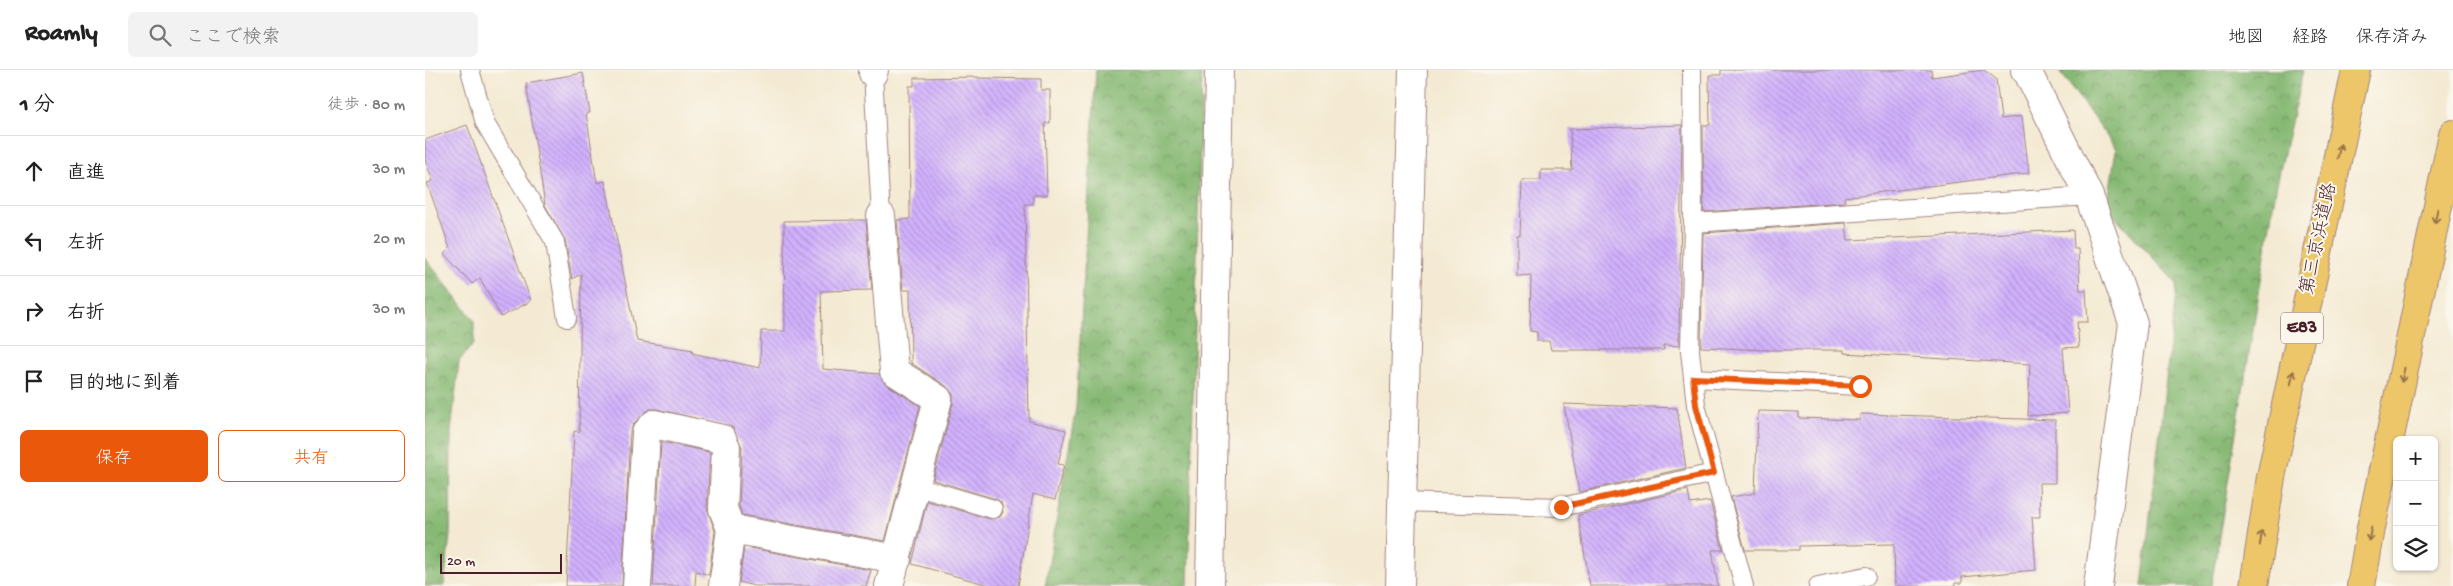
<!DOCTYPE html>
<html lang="ja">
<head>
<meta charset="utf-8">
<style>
	body { margin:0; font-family:"Gochi Hand","Klee One",sans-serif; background:#f2f2f2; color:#222 }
	.controls { position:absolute; right:15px; bottom:15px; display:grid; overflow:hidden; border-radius:8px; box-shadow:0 1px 4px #0004 }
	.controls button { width:45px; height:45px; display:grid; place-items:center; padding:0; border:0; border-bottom:1px solid #e0e0e0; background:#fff; color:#222; font:25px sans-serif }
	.scale { position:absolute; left:15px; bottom:12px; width:122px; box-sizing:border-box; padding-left:5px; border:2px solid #4a1f2b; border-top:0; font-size:14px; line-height:18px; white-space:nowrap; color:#4a1f2b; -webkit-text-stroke:4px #fbf7ec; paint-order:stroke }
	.stop { position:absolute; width:15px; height:15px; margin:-11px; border:4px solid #ea580c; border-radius:50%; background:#fff }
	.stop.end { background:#ea580c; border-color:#fff; box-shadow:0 1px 5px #0008 }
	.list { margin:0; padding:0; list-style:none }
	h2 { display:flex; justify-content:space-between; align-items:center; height:65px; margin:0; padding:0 20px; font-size:21px }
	h2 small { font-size:16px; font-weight:400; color:#767676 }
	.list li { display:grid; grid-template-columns:32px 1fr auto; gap:15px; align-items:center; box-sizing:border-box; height:70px; padding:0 20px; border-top:1px solid #e0e0e0 }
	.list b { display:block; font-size:19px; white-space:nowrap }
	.list em { font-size:16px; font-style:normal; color:#767676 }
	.actions { display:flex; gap:10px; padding:15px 20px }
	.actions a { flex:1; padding:11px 0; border:1px solid #ea580c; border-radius:8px; text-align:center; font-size:18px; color:#ea580c }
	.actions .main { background:#ea580c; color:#fff }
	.icon { flex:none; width:28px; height:28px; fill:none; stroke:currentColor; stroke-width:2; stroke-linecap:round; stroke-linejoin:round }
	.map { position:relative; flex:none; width:2028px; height:516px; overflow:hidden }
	header { display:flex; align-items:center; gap:30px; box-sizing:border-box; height:70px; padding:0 25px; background:#fff; border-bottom:1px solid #e0e0e0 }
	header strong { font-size:24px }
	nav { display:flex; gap:28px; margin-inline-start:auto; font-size:18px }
	.search { width:350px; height:45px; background:#f2f2f2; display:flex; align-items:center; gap:12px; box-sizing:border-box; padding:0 18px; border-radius:8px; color:#767676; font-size:19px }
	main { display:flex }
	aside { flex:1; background:#fff }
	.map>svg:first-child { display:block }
	.forest { fill:url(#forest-crowns); stroke:#686c50 }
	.building { fill:url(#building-back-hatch) }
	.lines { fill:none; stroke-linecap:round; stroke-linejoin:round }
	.lane-casing { stroke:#9f847f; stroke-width:20 }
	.street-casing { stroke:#9f847f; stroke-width:30 }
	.highway-casing { stroke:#9f847f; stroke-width:30 }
	.lane { stroke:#fff; stroke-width:18 }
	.street { stroke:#fff; stroke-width:28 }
	.highway { stroke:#ecc669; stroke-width:28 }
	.oneway { stroke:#9b724a }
	.route { stroke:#ea580c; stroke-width:6 }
	.labels { text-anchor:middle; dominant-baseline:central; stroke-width:4; stroke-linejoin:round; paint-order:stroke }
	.shield { fill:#fbf7ec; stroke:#7f6065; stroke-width:1 }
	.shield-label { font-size:18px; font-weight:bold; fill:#4a1f2b }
	.street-label { font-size:19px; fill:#4a1f2b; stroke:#fbf7ec }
</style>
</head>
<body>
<header>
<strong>Roamly</strong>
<div class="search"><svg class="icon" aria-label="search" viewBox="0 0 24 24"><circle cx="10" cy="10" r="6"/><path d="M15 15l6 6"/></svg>ここで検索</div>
<nav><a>地図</a><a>経路</a><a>保存済み</a></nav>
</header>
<main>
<aside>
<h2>1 分<small>徒歩 · 80 m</small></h2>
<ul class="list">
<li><svg class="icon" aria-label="ahead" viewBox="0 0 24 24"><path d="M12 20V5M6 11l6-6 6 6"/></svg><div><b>直進</b></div><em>30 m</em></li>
<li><svg class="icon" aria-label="left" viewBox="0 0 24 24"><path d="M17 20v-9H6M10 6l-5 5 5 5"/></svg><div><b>左折</b></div><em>20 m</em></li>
<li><svg class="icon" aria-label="right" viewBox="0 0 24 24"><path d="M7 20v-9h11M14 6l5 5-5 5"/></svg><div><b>右折</b></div><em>30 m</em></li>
<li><svg class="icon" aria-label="arrive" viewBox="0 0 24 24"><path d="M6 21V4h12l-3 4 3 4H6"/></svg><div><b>目的地に到着</b></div></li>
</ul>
<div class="actions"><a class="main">保存</a><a>共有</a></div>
</aside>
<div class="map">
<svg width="2028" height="516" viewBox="0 0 2028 516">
	<defs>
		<pattern id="forest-crowns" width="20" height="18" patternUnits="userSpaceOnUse" patternTransform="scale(1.25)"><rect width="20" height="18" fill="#87b974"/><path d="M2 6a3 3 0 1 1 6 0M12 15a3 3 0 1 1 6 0" fill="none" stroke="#70965f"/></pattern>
		<pattern id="building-back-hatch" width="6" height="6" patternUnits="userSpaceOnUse" patternTransform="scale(1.25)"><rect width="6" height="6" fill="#d2b2fe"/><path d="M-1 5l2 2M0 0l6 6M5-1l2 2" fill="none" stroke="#ac90ce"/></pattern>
	</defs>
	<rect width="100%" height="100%" fill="#fbf7ec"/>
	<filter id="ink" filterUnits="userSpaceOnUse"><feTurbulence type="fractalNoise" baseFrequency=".02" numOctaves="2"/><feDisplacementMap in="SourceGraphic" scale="10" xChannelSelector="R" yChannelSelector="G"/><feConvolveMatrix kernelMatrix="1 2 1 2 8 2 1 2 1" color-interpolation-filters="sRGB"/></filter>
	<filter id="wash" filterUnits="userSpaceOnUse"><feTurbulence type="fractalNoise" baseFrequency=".0096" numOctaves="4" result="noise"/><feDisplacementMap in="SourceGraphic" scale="20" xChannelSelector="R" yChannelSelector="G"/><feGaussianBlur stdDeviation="1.12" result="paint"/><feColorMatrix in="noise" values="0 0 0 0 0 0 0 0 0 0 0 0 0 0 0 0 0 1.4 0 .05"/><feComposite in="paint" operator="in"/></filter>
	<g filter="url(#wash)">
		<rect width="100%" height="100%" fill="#f4ead3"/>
		<g class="forest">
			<polygon points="671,0 777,0 763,516 620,516 651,338"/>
			<polygon points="1634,0 1878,0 1851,118 1786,516 1717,516 1752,214 1682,138 1691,79"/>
			<polygon points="0,188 49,250 49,273 34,291 26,362 25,465 19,516 0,516"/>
		</g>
		<g id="blocks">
			<g class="building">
				<polygon points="1296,0 1506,0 1507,7 1559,0 1571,9 1576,49 1597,46 1604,103 1419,127 1420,132 1279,142 1278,55 1285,55 1284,5 1296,5"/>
				<polygon points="158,3 165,43 161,43 172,113 180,111 212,271 268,280 267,283 335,298 336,261 360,261 359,151 441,150 447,220 396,221 398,299 454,304 461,314 495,336 460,471 317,445 314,436 317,377 307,357 232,339 225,339 209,353 205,362 197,516 141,516 149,361 154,362 156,204 147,209 140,170 120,135 101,13"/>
				<polygon points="553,7 553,8 616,9 616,20 625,20 625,53 620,53 622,125 608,125 608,134 600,134 604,351 641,360 633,394 639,395 630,430 608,424 593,516 567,516 487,494 502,431 565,449 575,447 578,442 576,432 571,429 508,410 528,333 528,324 521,316 486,293 485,220 478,220 472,150 485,149 484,16 489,16 489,8"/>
				<polygon points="42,55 106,231 76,247 55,208 47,214 19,184 25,178 2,113 8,111 0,90 0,70"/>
				<polygon points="1257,55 1254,276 1238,275 1239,280 1126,280 1124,271 1112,271 1112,262 1105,261 1106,205 1092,206 1092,165 1095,165 1097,110 1116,110 1116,100 1147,100 1145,59"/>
				<polygon points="1421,153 1423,170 1648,160 1649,179 1653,179 1655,220 1661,220 1663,252 1652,252 1654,277 1638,278 1643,343 1603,346 1605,294 1419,283 1419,280 1341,280 1276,277 1278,163"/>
				<polygon points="1139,334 1252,338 1261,398 1154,422"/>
				<polygon points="1333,341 1374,342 1374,348 1435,350 1435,344 1630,350 1630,413 1614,413 1615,447 1607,447 1611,500 1537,507 1537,513 1530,513 1530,516 1470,516 1469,474 1374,476 1374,480 1320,480 1306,427 1330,423"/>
				<polygon points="236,372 285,382 282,438 290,461 284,505 271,501 270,516 228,516"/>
				<polygon points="1263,420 1265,434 1285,431 1298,480 1287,480 1293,516 1165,516 1153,445"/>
				<polygon points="319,477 446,500 441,516 329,516 314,512"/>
			</g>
		</g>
	</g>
	<g filter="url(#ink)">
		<use href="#blocks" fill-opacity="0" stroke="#9f847f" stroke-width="1"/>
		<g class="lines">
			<defs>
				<g id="lane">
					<polyline points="45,0 60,53 130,172 142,248"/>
					<polyline points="1267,0 1268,153 1265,281 1271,335 1319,516"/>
					<polyline points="448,3 456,146"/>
					<polyline points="1268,153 1664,126"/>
					<polyline points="1268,308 1435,316"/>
					<polyline points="490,416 568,439"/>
					<polyline points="976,432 1136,437 1289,403"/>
					<polyline points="1393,516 1441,506"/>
				</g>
				<g id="street">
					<polyline points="1600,0 1603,3 1664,126 1708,253 1673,516"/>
					<polyline points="448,3 449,0"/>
					<polyline points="456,146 469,301 513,329 464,516"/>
					<polyline points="306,459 472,489"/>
					<polyline points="212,516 221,363 229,354 297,369 301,377 298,439 306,459 298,516"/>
					<polyline points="785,516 794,0"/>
					<polyline points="975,516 988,0"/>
				</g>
				<g id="highway">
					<polyline points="1829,516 1846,407 1931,0"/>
					<polyline points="1936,516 1946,458 2028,64"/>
				</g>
			</defs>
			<use href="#lane" class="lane-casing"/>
			<use href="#street" class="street-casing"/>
			<use href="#highway" class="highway-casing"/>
			<use href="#lane" class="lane"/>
			<use href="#street" class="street"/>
			<use href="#highway" class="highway"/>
		</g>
		<defs><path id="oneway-shaft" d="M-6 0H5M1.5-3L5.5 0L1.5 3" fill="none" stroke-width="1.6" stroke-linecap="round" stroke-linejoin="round" transform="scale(1.25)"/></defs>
		<g class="oneway">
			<use href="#oneway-shaft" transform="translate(1914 81) rotate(-78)"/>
			<use href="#oneway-shaft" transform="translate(2011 146) rotate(102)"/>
			<use href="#oneway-shaft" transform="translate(1978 305) rotate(102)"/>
			<use href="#oneway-shaft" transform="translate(1867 308) rotate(-78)"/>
			<use href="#oneway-shaft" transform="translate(1945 464) rotate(100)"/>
			<use href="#oneway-shaft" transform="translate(1836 468) rotate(-81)"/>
		</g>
	</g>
	<g class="lines" filter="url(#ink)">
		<polyline class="route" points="1136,437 1289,403 1271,335 1268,308 1435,316"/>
	</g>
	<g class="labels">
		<rect class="shield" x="1856" y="242.5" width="42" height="31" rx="4"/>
		<g class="shield-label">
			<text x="1877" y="258">E83</text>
		</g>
		<g class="street-label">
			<text transform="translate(1895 169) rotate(-78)">第三京浜道路</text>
		</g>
	</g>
</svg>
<div class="controls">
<button>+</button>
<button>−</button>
<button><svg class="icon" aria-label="layers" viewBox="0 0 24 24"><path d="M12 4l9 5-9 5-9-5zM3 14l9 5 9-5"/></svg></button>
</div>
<div class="scale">20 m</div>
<div class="stop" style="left:1435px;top:316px"></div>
<div class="stop end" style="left:1136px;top:437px"></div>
</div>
</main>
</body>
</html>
